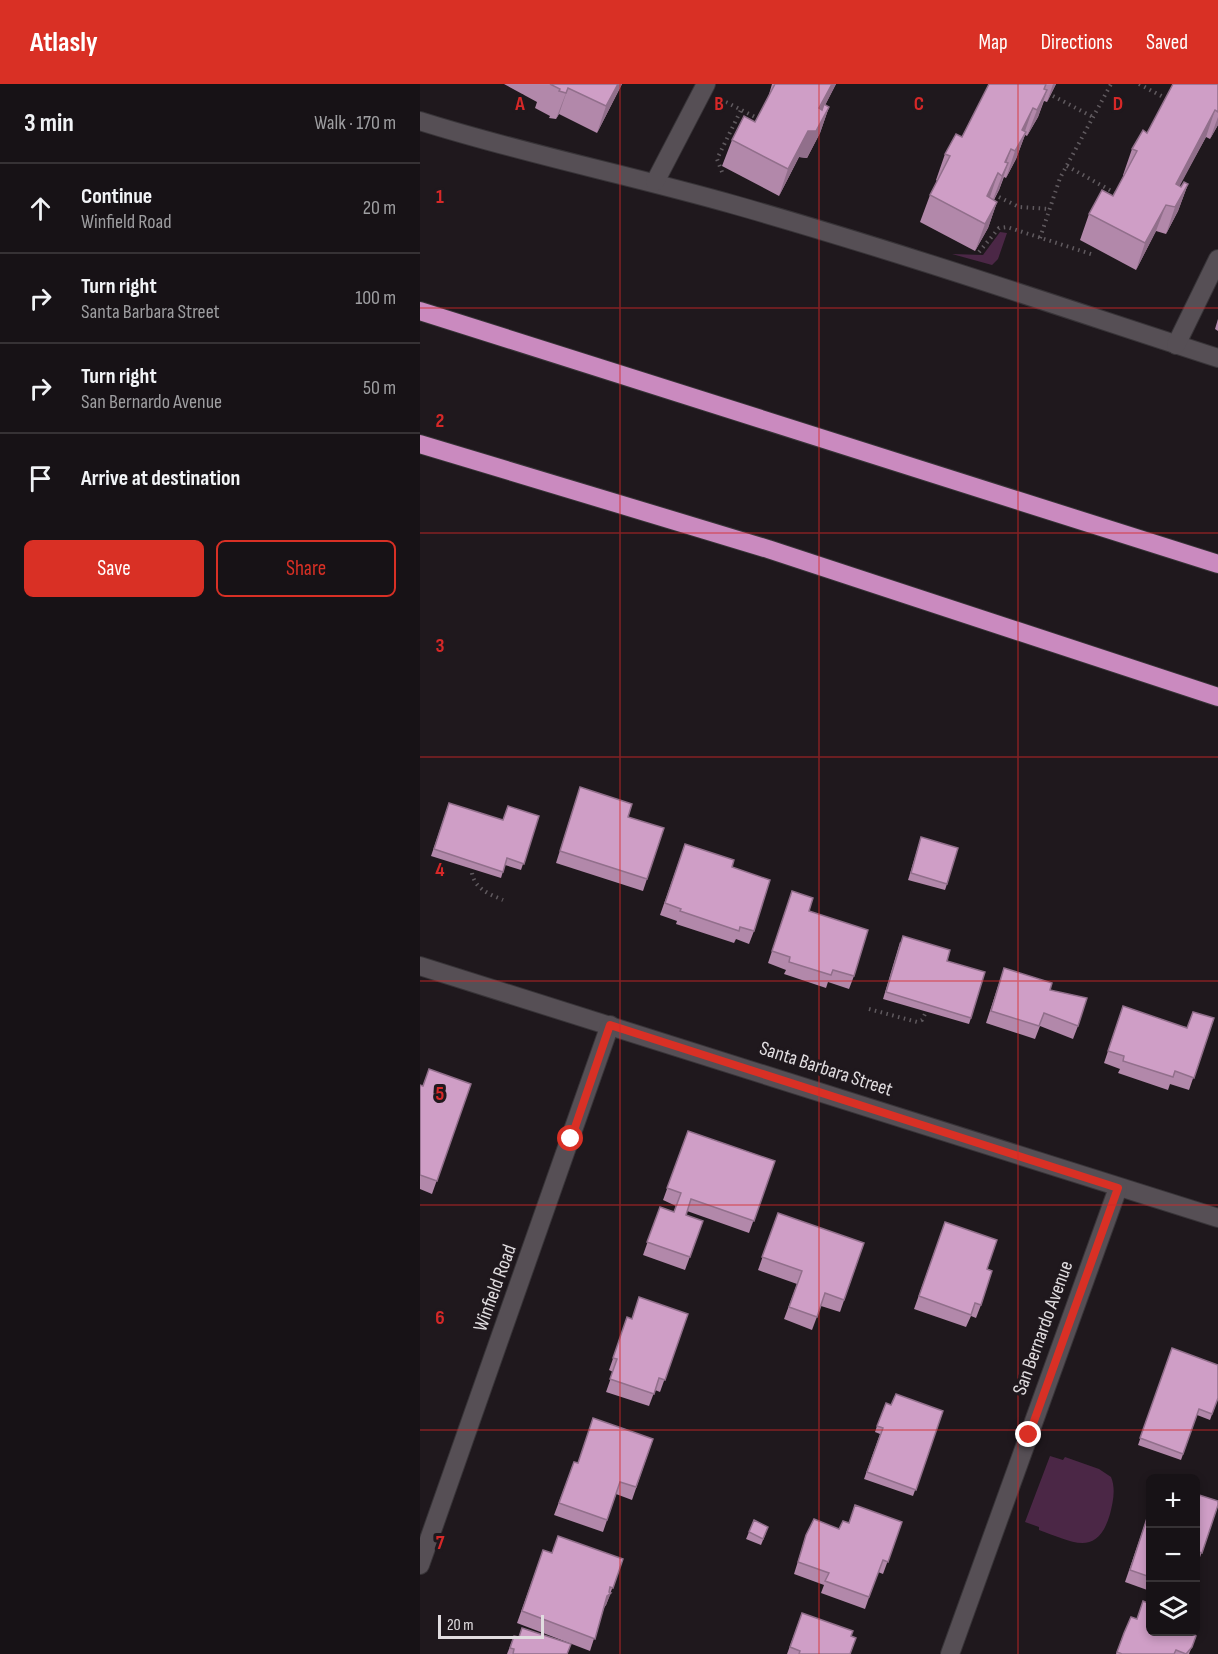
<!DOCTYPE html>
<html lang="en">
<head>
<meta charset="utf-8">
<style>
	body { margin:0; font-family:"Sofia Sans Condensed",sans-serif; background:#201b1f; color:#f1f3f6 }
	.controls { position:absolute; right:18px; bottom:18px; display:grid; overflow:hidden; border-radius:9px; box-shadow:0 3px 9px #0003 }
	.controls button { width:54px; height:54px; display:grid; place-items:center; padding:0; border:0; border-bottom:2px solid #363235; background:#171216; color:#f1f3f6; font:30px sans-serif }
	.scale { position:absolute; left:18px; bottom:15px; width:106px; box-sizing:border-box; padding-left:6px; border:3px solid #e1dde0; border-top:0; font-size:16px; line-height:21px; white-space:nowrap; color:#e1dde0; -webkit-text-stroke:4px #1f181d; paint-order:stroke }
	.stop { position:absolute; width:18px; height:18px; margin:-14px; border:4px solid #d93025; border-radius:50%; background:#fff }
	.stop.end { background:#d93025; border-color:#fff; box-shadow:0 2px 6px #0008 }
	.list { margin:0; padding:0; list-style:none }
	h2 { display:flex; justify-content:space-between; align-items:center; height:78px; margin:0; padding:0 24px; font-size:26px }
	h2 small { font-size:20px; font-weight:400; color:#9e9ea1 }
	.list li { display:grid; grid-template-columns:39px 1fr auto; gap:18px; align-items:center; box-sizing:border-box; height:90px; padding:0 24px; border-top:2px solid #363235 }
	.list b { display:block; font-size:22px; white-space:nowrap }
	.list p { margin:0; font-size:20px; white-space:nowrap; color:#9e9ea1 }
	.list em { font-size:20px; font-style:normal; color:#9e9ea1 }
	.actions { display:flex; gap:12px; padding:18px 24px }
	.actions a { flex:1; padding:14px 0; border:2px solid #d93025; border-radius:9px; text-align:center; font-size:21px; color:#d93025 }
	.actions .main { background:#d93025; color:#fff }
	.icon { flex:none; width:33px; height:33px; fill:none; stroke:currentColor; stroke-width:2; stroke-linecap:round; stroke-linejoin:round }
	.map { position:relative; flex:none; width:798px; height:1570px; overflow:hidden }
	header { display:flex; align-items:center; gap:36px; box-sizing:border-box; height:84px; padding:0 30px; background:#d93025; color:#fff }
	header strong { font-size:28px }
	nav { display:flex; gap:33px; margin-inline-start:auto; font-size:21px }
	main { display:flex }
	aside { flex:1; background:#171216 }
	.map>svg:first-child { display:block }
	.green { fill:#4b2746 }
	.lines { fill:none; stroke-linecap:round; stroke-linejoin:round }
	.street-casing { stroke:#383438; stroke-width:20 }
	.highway-casing { stroke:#383438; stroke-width:20 }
	.path { stroke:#605a5f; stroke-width:4; stroke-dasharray:1.5 4.5; stroke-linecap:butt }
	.street { stroke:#564f55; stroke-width:18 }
	.highway { stroke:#ca8abf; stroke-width:18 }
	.wall { fill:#b288aa }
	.shaded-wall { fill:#916f8b }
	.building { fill:#cf9ec6; stroke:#916f8b; stroke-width:1.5 }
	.route { stroke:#d93025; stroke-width:8 }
	.grid { fill:none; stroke:#d62828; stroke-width:1.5; stroke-opacity:0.55 }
	.labels { text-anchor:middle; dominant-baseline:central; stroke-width:6; stroke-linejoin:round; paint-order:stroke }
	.street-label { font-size:20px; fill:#e1dde0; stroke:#1f181d }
	.grid-label { font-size:20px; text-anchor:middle; font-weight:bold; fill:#d62828; stroke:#1f181d; stroke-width:6; stroke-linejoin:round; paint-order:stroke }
</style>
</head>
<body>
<header>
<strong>Atlasly</strong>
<nav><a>Map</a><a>Directions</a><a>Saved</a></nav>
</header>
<main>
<aside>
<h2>3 min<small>Walk · 170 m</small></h2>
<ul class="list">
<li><svg class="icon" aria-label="ahead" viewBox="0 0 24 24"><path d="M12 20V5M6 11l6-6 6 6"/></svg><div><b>Continue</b><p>Winfield Road</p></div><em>20 m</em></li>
<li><svg class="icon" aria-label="right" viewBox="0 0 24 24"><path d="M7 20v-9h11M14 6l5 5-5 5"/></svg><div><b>Turn right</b><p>Santa Barbara Street</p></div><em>100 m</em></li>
<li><svg class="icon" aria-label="right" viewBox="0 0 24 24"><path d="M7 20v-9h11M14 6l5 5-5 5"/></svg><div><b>Turn right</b><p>San Bernardo Avenue</p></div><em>50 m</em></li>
<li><svg class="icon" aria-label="arrive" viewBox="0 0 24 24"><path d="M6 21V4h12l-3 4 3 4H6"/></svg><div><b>Arrive at destination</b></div></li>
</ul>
<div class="actions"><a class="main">Save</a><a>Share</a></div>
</aside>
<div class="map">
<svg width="798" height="1570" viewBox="0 0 798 1570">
	<rect width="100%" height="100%" fill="#1f181d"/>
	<g class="green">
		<polygon points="580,148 587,149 578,175 572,181 532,170 563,171"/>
		<path d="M 630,1372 L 643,1376 L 645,1373 L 679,1385 L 691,1393 C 696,1405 693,1418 690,1430 C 677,1475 651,1457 619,1446 L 619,1443 L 605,1438 Z"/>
	</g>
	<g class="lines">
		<defs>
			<g id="street">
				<path d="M 0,37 C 104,70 210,91 315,121 C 477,167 638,222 798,274"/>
				<polyline points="235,98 286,0"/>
				<polyline points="756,261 798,175"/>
				<polyline points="0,882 798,1134"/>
				<polyline points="0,1481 190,941"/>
				<polyline points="530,1570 698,1104"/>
			</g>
			<g id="highway">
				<polyline points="0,227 798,480"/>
				<polyline points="0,360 348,465 798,613"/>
			</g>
		</defs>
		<use href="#street" class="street-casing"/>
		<use href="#highway" class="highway-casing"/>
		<g class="path">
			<polyline points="719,0 745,14"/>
			<polyline points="633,12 673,33"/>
			<polyline points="306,18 337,34"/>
			<polyline points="647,82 695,109"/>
			<polyline points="302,88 297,75 321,26"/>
			<polyline points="579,113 599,123 630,125"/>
			<polyline points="620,154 640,94 691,0"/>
			<polyline points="559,168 579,144 587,143 671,170"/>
			<path d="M 52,789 C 55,805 69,810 83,816"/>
			<polyline points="449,925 497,938 502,936 506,928"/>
		</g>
		<use href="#street" class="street"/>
		<use href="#highway" class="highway"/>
	</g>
	<g class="wall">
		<polygon points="84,0 202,0 177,49 139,30 136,35 129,34 130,32 115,24 117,18"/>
		<polygon points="352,0 416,0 405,21 409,23 400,49 387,74 379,73 359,112 302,82 312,56 335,38 347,17"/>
		<polygon points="569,0 636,0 627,18 624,17 618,33 607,52 605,51 596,75 586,94 584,93 579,106 574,116 577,118 568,144 555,167 500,138 510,111 517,97 516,96 525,70 542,53"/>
		<polygon points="798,0 798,41 790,55 786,53 759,102 761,103 768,100 758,127 746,150 736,147 716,186 660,156 669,130 693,112 704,92 703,91 712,65 727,49"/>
		<polygon points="798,235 798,247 795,245"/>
		<polygon points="160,703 208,733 227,795 223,807 136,779"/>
		<polygon points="29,719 83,736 119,732 101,786 85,781 81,794 11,772"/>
		<polygon points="265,760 312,783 334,847 329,860 316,855 314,859 256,840 257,837 240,831"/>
		<polygon points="499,760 527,800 525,806 488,796"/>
		<polygon points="372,807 389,827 434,892 429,905 408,898 406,904 364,890 366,886 348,879"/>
		<polygon points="480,858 527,877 551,934 549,940 463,915"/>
		<polygon points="584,884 630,906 658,942 653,955 620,942 615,955 566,939"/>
		<polygon points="699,934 767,943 794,934 769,1006 750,1000 748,1006 698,989 700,985 684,979"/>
		<polygon points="51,1000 12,1110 0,1105 0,1001 3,1002"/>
		<polygon points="268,1047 355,1077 329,1149 267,1127 266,1131 283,1137 265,1186 223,1171 240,1123 254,1128 256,1122 243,1116"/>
		<polygon points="358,1129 444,1159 420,1228 401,1222 392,1246 364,1235 377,1200 338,1186"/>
		<polygon points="525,1138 561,1221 556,1234 551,1232 546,1243 494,1225"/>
		<polygon points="268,1230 240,1308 235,1306 229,1322 186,1308 193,1288 189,1286 203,1246 212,1235"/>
		<polygon points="752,1264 798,1314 790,1336 777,1331 761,1376 718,1361"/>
		<polygon points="471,1321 523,1327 493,1412 444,1395 460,1350 455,1348 457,1342"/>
		<polygon points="233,1355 212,1416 196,1410 183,1448 134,1431 154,1378 157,1379"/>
		<polygon points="776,1410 798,1421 777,1482 776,1481"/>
		<polygon points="730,1425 730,1507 705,1498"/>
		<polygon points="482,1438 463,1490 458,1488 445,1525 401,1509 404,1501 374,1490 386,1451 419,1445 429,1439"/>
		<polygon points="329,1448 346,1449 341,1461 326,1455"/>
		<polygon points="123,1466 131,1469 203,1475 186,1521 184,1524 170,1567 97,1539"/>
		<polygon points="382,1529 431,1552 430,1570 367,1570"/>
		<polygon points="704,1549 774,1550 776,1552 769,1570 696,1570"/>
		<polygon points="94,1552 147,1570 87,1570"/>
	</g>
	<g class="shaded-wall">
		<polygon points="198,0 202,0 177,49 186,22"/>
		<polygon points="412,0 416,0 392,47 409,23 400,49 387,74 379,73 359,112 368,85"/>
		<polygon points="633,0 636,0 627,18"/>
		<polygon points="148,4 139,30 136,35 146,9"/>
		<polygon points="627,6 618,33 607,52 617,26"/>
		<polygon points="613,24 604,50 602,46"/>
		<polygon points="795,26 786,53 749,122 756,100"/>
		<polygon points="798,33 798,41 790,55"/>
		<polygon points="606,48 596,75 586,94 595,67"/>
		<polygon points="591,65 582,91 588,79 579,106 572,118 582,92 585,78"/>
		<polygon points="578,89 569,116 557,138 567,112"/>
		<polygon points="768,100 758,127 746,150 755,123"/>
		<polygon points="577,118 568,144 555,167 565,140"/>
		<polygon points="746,121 736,147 716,186 725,159"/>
		<polygon points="191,1509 186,1521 183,1524 187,1512"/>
	</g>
	<g class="building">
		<polygon points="130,0 198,0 186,22 148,4 146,9 139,7 140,5"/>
		<polygon points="355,0 412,0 399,24 402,26 404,20 409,23 396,47 388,47 368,85 312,56 324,32 335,38"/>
		<polygon points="569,0 626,0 624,5 627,6 617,26 613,24 602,46 606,48 595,67 591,65 585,78 588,79 582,92 578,89 567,112 577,118 565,140 510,111 530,72 525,70 536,50 542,53"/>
		<polygon points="753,0 798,0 798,28 795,26 756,100 761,103 764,98 768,100 755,123 746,121 725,159 669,130 682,106 693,112 717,67 712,65 723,46 727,49"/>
		<polygon points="160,703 212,720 208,733 244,744 227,795 140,767"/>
		<polygon points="29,719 83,736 88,722 119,732 104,780 87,774 83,788 14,765"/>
		<polygon points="501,753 538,764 527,800 491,789"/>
		<polygon points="265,760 314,776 312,783 350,796 334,847 320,843 319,847 260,827 261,825 245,819"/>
		<polygon points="372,807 393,814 389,827 448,846 434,892 413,886 411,891 369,878 370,873 352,867"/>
		<polygon points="483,852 530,866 527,877 565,888 551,934 466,908"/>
		<polygon points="584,884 632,899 630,906 667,914 658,942 624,929 619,942 571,927"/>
		<polygon points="703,922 767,944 773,928 794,934 774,994 755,987 753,993 703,977 704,972 688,967"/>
		<polygon points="9,985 51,1000 17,1097 0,1091 0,1001 3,1002"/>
		<polygon points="268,1047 355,1077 334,1137 271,1115 266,1131 283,1137 270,1173 227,1158 240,1123 254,1128 261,1109 247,1104"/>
		<polygon points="358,1129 444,1159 424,1216 405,1209 397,1233 369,1223 382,1187 342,1173"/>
		<polygon points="525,1138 577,1156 567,1185 572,1187 561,1221 555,1219 551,1231 499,1212"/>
		<polygon points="219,1213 268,1230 245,1296 239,1294 234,1310 190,1295 197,1275 193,1274 207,1233 212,1235"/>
		<polygon points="752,1264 798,1281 798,1314 792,1330 779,1325 763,1370 720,1354"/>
		<polygon points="476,1310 523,1327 496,1406 447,1388 463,1344 457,1342 466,1319 471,1321"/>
		<polygon points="173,1334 233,1355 216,1403 200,1398 187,1436 139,1419 154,1378 158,1379"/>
		<polygon points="776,1410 798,1417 798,1421 782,1469 776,1467"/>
		<polygon points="435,1421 482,1438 468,1478 463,1476 449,1513 405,1497 409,1489 378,1478 386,1451 394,1435 419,1445 423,1437 429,1439"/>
		<polygon points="730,1425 730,1493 710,1486"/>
		<polygon points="334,1436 348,1443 343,1455 329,1448"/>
		<polygon points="138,1452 203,1475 193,1504 190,1503 189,1508 191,1509 187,1512 175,1555 102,1527 123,1466 132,1469"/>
		<polygon points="723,1517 730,1520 730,1548 775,1548 774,1550 776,1552 772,1563 766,1570 756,1566 754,1570 702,1570 697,1568 704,1549 711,1533 717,1535"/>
		<polygon points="382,1529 433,1547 431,1552 436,1554 430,1570 379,1570 380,1567 370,1563"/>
		<polygon points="776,1535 779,1536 776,1545"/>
		<polygon points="102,1544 151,1560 147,1570 93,1570 94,1565 90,1564 94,1552 99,1553"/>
	</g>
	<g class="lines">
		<polyline class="route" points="151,1055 190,941 698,1104 609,1351"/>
	</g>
	<path class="grid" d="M 200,0 L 200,1570M 399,0 L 399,1570M 598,0 L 598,1570M 0,224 L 798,224M 0,449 L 798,449M 0,673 L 798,673M 0,897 L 798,897M 0,1121 L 798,1121M 0,1346 L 798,1346"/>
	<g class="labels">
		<g class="street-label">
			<text transform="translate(406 985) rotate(18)">Santa Barbara Street</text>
			<text transform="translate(75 1204) rotate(-70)">Winfield Road</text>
			<text transform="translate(623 1244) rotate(-70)">San Bernardo Avenue</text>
		</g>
	</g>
	<g class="grid-label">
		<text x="100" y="26">A</text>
		<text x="299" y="26">B</text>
		<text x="499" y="26">C</text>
		<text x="698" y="26">D</text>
		<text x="20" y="119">1</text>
		<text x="20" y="343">2</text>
		<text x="20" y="568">3</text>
		<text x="20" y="792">4</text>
		<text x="20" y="1016">5</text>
		<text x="20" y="1240">6</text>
		<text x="20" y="1465">7</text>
	</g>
</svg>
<div class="controls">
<button>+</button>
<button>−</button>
<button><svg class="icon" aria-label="layers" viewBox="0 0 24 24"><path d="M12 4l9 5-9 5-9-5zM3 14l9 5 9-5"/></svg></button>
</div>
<div class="scale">20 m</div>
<div class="stop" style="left:151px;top:1055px"></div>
<div class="stop end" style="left:609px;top:1351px"></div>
</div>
</main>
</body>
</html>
